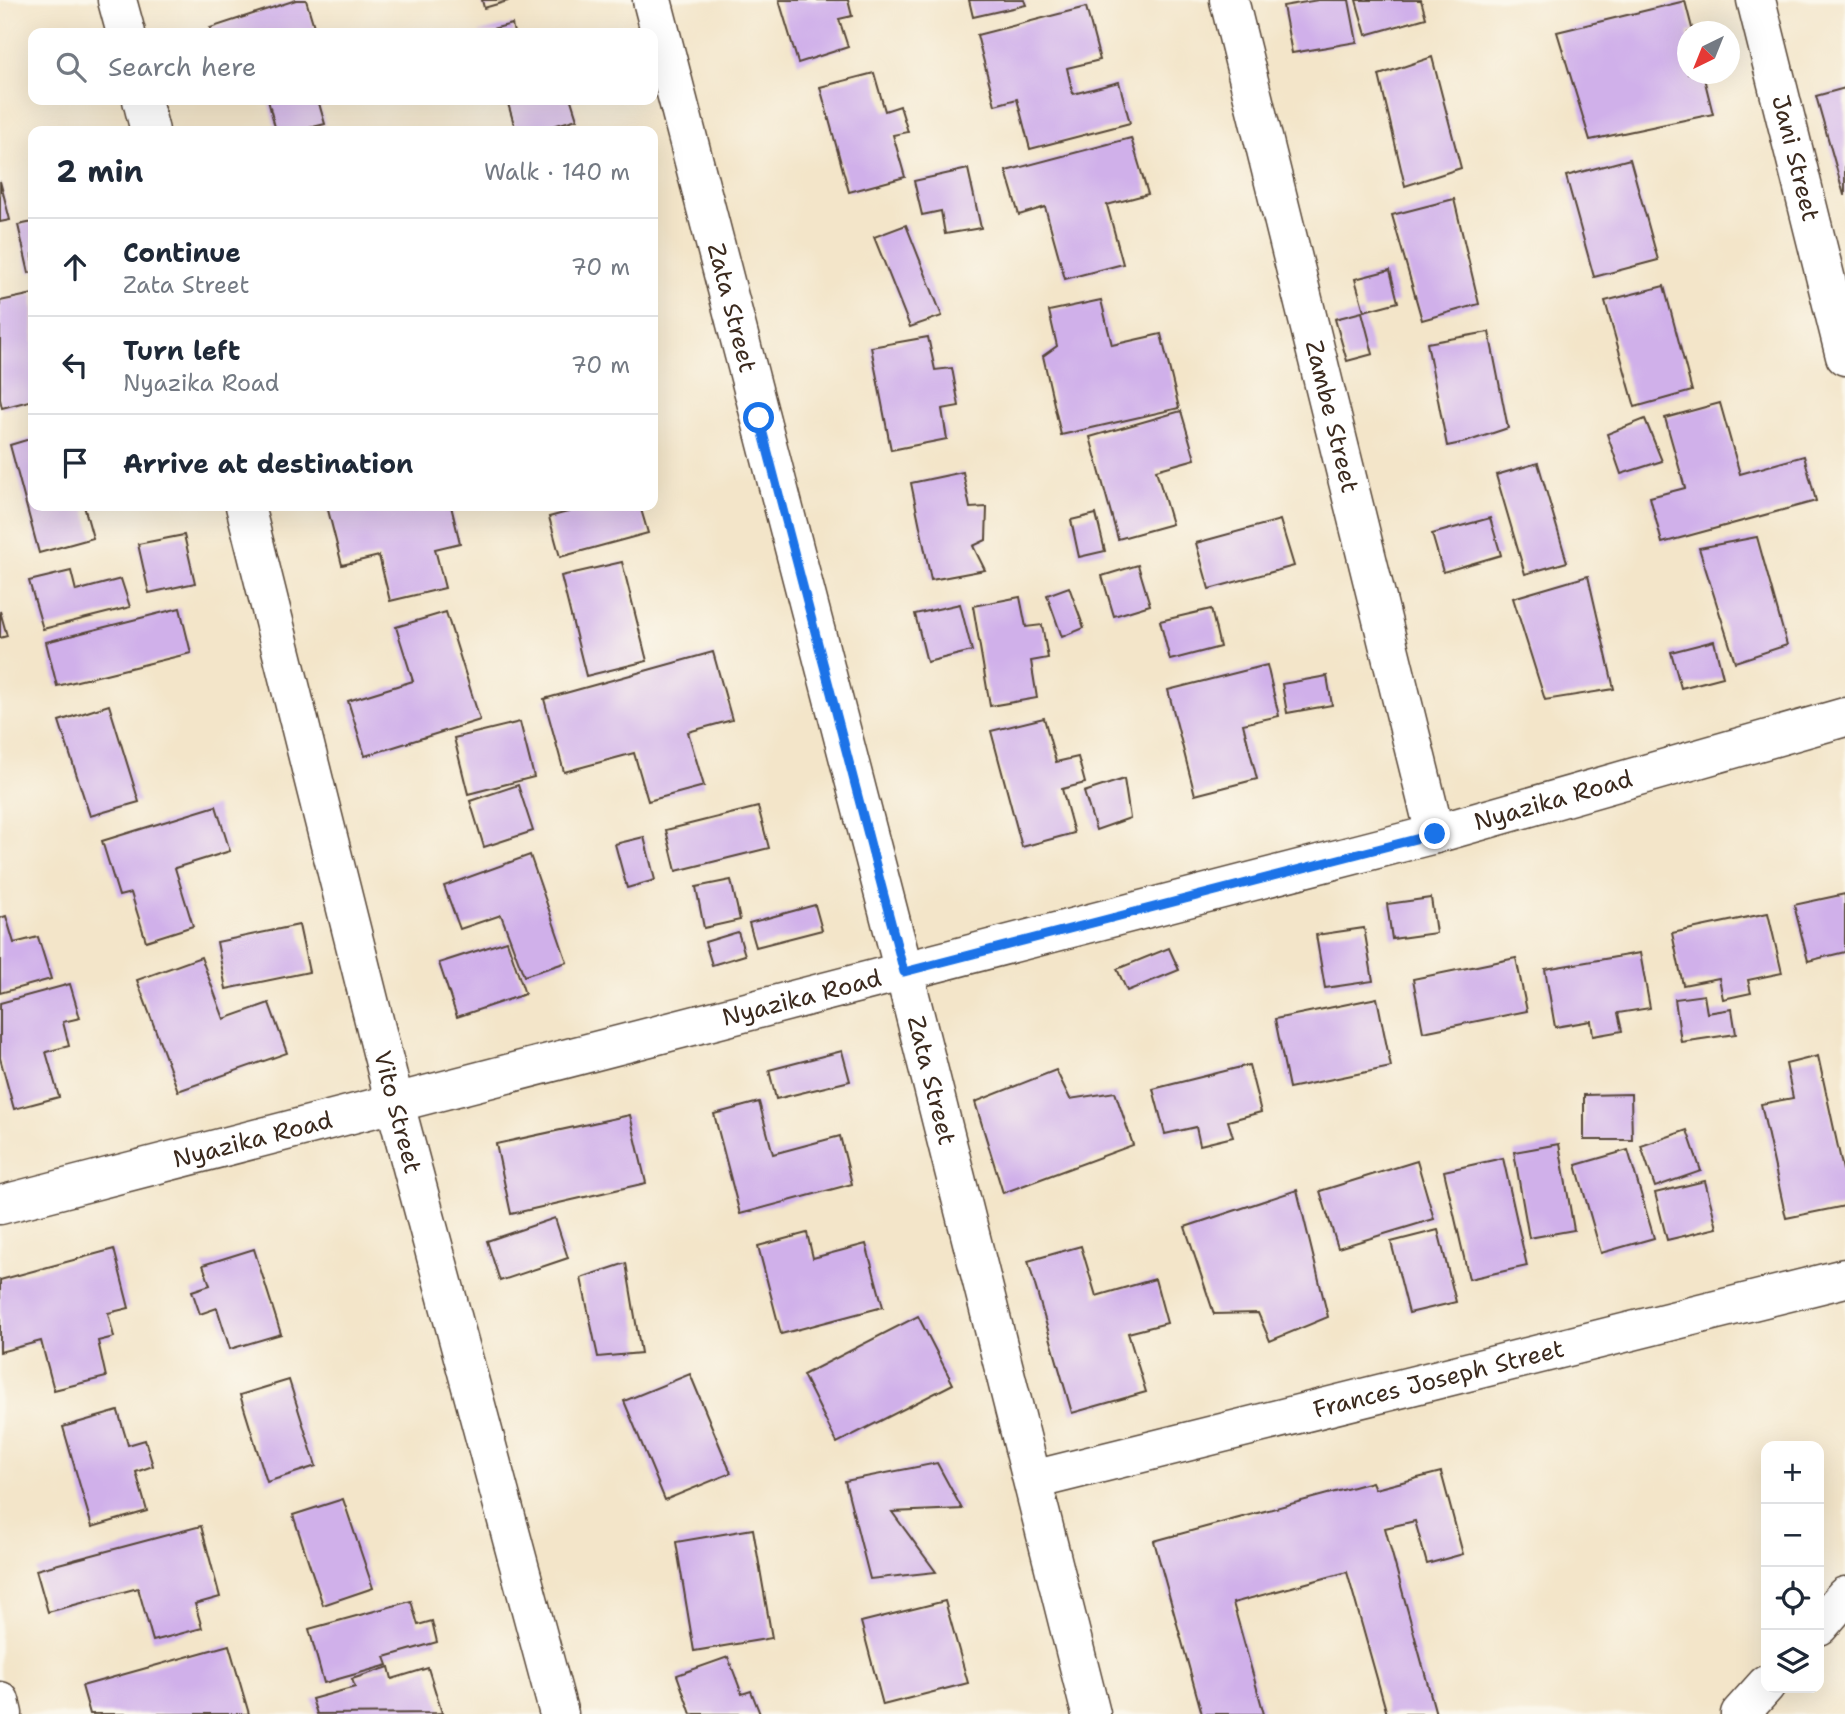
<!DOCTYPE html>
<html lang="en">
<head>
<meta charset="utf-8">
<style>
	body { margin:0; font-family:"Shantell Sans",sans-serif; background:#f6f6f7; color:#1f2937 }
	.controls { position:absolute; right:21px; bottom:21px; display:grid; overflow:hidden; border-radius:14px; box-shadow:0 7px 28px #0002 }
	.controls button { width:63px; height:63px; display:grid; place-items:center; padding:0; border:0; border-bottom:2px solid #e0e1e3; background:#fff; color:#1f2937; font:35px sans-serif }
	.compass { position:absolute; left:1677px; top:21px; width:63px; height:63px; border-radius:50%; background:#fff; box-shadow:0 7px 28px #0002; rotate:223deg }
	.stop { position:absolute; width:21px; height:21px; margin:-16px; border:5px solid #1a73e8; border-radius:50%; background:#fff }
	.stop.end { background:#1a73e8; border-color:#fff; box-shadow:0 2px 7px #0008 }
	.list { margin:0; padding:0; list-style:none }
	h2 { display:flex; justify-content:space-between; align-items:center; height:91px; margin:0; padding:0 28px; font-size:30px }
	h2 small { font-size:23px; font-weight:400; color:#747a83 }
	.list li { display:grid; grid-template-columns:46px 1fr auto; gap:21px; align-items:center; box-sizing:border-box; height:98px; padding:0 28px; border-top:2px solid #e0e1e3 }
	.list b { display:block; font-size:26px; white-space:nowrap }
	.list p { margin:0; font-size:23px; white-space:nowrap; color:#747a83 }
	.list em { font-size:23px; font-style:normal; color:#747a83 }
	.icon { flex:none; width:38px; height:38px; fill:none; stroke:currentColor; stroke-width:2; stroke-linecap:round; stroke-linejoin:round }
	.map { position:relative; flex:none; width:1845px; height:1714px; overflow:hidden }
	.search { position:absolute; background:#fff; box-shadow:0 7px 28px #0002; left:28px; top:28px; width:630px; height:77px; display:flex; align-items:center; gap:18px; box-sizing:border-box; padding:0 24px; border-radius:14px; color:#747a83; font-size:26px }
	.panel { position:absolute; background:#fff; box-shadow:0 7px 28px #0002; left:28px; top:126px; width:630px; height:385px; border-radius:14px }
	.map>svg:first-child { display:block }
	.building { fill:#d0b0ea }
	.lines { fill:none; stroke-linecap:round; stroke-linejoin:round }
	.minor-casing { stroke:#574638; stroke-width:41 }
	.minor { stroke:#fff; stroke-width:38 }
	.route { stroke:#1a73e8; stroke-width:9 }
	.labels { text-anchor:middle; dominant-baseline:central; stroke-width:5; stroke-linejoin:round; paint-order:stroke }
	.street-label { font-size:24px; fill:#3b2a1e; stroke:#fbf7ec }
</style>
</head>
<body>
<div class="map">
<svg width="1845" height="1714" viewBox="0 0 1845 1714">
	<rect width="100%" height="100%" fill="#fbf7ec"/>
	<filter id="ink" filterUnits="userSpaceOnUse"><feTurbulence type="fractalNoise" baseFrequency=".0143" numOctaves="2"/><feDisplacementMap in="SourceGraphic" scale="14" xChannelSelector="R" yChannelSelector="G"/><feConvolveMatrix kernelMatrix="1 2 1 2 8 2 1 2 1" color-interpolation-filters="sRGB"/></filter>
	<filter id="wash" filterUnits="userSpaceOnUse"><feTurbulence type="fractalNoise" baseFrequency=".00686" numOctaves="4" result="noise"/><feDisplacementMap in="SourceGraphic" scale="28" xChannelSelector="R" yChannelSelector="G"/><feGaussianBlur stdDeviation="1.57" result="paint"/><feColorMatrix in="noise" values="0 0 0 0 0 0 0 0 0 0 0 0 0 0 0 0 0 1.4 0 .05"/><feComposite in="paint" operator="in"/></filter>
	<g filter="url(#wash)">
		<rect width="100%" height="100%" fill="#f3e5c9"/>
		<g id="blocks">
			<g class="building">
				<polygon points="296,0 306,0 316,33 212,33 210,28"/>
				<polygon points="482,0 508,0 508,1 484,8"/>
				<polygon points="779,0 848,0 852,16 839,19 848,47 798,63"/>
				<polygon points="969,0 1024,0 1026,5 973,17"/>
				<polygon points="1318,0 1349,0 1357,42 1292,53 1283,6"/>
				<polygon points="1356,0 1421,0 1426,18 1366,35"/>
				<polygon points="1685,1 1693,32 1688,32 1688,74 1703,74 1713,114 1590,140 1557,32"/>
				<polygon points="1086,7 1100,60 1067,68 1073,94 1119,82 1130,123 1030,149 1017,99 995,105 977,35"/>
				<polygon points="512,24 514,33 480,33 480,32"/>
				<polygon points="1432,57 1461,168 1405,186 1379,75"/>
				<polygon points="874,73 885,111 900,106 908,132 893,135 905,177 849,192 820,87"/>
				<polygon points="1845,88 1845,195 1844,195 1816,96"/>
				<polygon points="268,100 318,100 325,124 297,131 276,131"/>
				<polygon points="507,100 571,100 577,119 536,131 516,131"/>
				<polygon points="1131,138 1148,194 1107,205 1123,264 1065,279 1045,207 1019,215 1006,171"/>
				<polygon points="1630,159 1658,260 1594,277 1566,176"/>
				<polygon points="968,169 981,228 945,234 941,211 922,215 914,181"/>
				<polygon points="0,181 10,220 0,222"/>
				<polygon points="1454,199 1479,304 1422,320 1392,215"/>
				<polygon points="33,222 33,272 29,273 18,225"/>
				<polygon points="906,225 942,316 910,327 874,237"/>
				<polygon points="1390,270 1398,302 1364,311 1355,279"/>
				<polygon points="1664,286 1692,391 1635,407 1605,301"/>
				<polygon points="33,294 33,400 2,408 0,399 0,301"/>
				<polygon points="1101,300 1112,345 1161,334 1179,408 1061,435 1043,356 1057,346 1049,311"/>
				<polygon points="1362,312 1373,354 1347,361 1335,319"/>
				<polygon points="1489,332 1508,428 1466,442 1447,446 1427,343"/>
				<polygon points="928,337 935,370 952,368 959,406 942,409 947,439 891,450 871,347"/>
				<polygon points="1720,403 1740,474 1804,456 1816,501 1662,543 1650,497 1685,488 1665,418"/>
				<polygon points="1181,411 1195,459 1156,470 1172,524 1118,539 1090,437"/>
				<polygon points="1645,419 1662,461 1621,474 1607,434"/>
				<polygon points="33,438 33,506 84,506 93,538 39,553 10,445"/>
				<polygon points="1538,463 1567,562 1525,574 1496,475"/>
				<polygon points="963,472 970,508 987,507 986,540 973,546 985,570 931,580 911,483"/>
				<polygon points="327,506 451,506 460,543 435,549 445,588 390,601 379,556 342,565"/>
				<polygon points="590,506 640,506 648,533 560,557 549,517"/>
				<polygon points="1096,514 1105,551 1079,557 1071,520"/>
				<polygon points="1490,518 1501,555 1443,572 1432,534"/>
				<polygon points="1280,520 1294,566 1209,589 1196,543"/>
				<polygon points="184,535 195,583 149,593 138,544"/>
				<polygon points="1757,537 1787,645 1735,662 1699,548"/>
				<polygon points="622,562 647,661 586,676 561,576"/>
				<polygon points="1138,565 1150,605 1114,616 1102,576"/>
				<polygon points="71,571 76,591 121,579 130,607 43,629 29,581"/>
				<polygon points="1588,576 1614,689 1545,700 1513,598"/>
				<polygon points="1069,587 1084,628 1062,637 1047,595"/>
				<polygon points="1020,597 1026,627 1042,625 1048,658 1031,661 1037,698 990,706 973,606"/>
				<polygon points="960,604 972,651 927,662 915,614"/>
				<polygon points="180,608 191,653 57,686 46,642"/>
				<polygon points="1211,609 1220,647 1170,660 1160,621"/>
				<polygon points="0,611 7,636 0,638"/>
				<polygon points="446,612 480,720 365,756 348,701 413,681 396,627"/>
				<polygon points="1714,641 1723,677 1681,688 1671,652"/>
				<polygon points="713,652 732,720 688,732 704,786 648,801 634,753 564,772 544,699"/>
				<polygon points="1267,665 1279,716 1243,724 1257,779 1195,795 1168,690"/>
				<polygon points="1327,676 1332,705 1287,713 1282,684"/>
				<polygon points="109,705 139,802 90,816 59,721"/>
				<polygon points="1044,718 1056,762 1078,757 1085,783 1062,789 1074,833 1022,847 991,731"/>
				<polygon points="520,722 534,777 468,794 454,738"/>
				<polygon points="1124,779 1130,818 1096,830 1084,792"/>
				<polygon points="518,785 533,831 484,847 470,801"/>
				<polygon points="216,806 230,851 175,868 193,926 146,941 131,893 119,896 102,841"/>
				<polygon points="758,807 769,848 676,871 666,830"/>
				<polygon points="644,837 655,880 627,888 615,844"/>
				<polygon points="530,855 567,962 524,976 501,915 460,929 444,886"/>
				<polygon points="731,880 740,920 704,928 696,887"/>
				<polygon points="1845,894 1845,952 1808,961 1794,905"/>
				<polygon points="1431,898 1436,933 1392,939 1387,904"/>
				<polygon points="815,905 822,930 756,947 749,923"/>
				<polygon points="1768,913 1782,973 1748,980 1751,993 1723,999 1719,978 1683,985 1672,933"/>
				<polygon points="6,916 14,943 38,937 51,979 0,993 0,918"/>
				<polygon points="299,925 309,972 226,989 217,942"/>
				<polygon points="1364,928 1373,981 1325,988 1316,935"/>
				<polygon points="738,932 745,955 712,965 705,942"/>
				<polygon points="507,941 525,994 457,1017 439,963"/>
				<polygon points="1169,948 1179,970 1127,991 1117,969"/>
				<polygon points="1640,953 1650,1008 1618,1013 1622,1031 1593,1036 1591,1021 1555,1027 1545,969"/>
				<polygon points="201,957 224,1019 269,1003 287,1053 178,1091 137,980"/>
				<polygon points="1516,958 1527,1011 1423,1032 1413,979"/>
				<polygon points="70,984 80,1018 63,1022 69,1046 46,1052 59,1097 14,1109 0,1058 0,1003"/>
				<polygon points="1704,995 1707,1013 1732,1009 1736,1034 1681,1042 1675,999"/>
				<polygon points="1377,998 1391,1067 1289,1088 1275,1019"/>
				<polygon points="842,1051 850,1081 776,1099 769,1070"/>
				<polygon points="1818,1056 1845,1179 1845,1206 1786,1218 1761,1104 1793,1098 1786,1064"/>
				<polygon points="1249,1065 1261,1112 1228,1121 1233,1137 1200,1145 1196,1127 1165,1134 1153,1089"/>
				<polygon points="1056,1070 1070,1099 1115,1092 1133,1145 1003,1193 975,1102"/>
				<polygon points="1631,1094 1632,1140 1584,1140 1584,1095"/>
				<polygon points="759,1102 773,1154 840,1136 852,1184 740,1214 714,1114"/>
				<polygon points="630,1115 646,1183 511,1214 496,1144"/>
				<polygon points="1687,1130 1701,1171 1655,1187 1641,1146"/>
				<polygon points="1559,1144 1574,1230 1529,1238 1514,1152"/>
				<polygon points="1628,1150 1654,1238 1601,1253 1576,1165"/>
				<polygon points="1503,1158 1527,1266 1469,1279 1444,1171"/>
				<polygon points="1417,1161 1434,1219 1338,1248 1320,1191"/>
				<polygon points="1705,1181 1717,1228 1667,1240 1655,1193"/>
				<polygon points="1297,1190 1328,1317 1270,1341 1258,1313 1214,1314 1185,1227"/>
				<polygon points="555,1218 568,1258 500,1281 487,1241"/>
				<polygon points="1438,1230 1456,1302 1409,1313 1391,1242"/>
				<polygon points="807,1233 813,1258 866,1244 883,1307 781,1334 758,1246"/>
				<polygon points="1081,1246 1096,1296 1155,1279 1167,1323 1128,1333 1146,1392 1072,1413 1028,1261"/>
				<polygon points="114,1249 129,1308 108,1313 114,1337 98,1341 106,1377 54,1390 41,1341 0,1352 0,1280"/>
				<polygon points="254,1249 281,1334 230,1349 217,1308 200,1314 192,1291 210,1285 203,1265"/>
				<polygon points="626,1263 641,1353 598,1357 581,1278"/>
				<polygon points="918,1316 953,1384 837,1443 803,1375"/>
				<polygon points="690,1374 731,1473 665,1500 624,1401"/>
				<polygon points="289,1380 316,1466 267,1482 240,1395"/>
				<polygon points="118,1411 128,1445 145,1440 153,1466 136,1472 147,1511 92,1527 63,1427"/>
				<polygon points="937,1463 962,1509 892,1512 936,1572 870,1579 845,1481"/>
				<polygon points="1441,1472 1463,1554 1427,1564 1415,1521 1385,1528 1436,1714 1387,1714 1347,1572 1233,1603 1264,1714 1202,1714 1154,1541 1372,1482 1375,1489"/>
				<polygon points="343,1499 373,1588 323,1605 293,1515"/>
				<polygon points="201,1526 220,1597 195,1604 202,1628 153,1641 138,1588 48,1612 36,1570"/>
				<polygon points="753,1529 772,1638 694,1651 676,1542"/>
				<polygon points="411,1601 418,1625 432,1621 437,1642 385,1657 388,1665 324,1683 309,1629"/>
				<polygon points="945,1601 968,1683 883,1705 861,1622"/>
				<polygon points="229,1645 249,1714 90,1714 82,1686"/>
				<polygon points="728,1657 742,1694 751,1691 760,1714 691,1714 677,1675"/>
				<polygon points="389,1667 392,1679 428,1668 442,1713 317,1714 312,1699 355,1687 352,1679"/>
			</g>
		</g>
	</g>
	<g filter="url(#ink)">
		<use href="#blocks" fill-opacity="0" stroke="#574638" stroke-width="2"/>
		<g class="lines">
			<defs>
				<g id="minor">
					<polyline points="117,0 126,33"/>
					<path id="s1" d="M 652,0 L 904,972 L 1091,1714"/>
					<path id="s2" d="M 1229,0 L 1435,834"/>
					<path id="s3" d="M 1756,0 L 1845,356"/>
					<polyline points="142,100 150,131"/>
					<path id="s4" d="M 245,506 L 395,1104 L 559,1714"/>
					<path id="s5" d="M 0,1205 L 1435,834 L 1845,717"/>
					<path id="s6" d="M 1033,1480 L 1845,1278"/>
					<polyline points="1819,1626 1845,1596"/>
					<polyline points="0,1701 3,1714"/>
					<polyline points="1740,1714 1766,1685"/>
				</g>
			</defs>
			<use href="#minor" class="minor-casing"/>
			<use href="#minor" class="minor"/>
		</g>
	</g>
	<g class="lines" filter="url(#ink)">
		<polyline class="route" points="759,418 904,972 1435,834"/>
	</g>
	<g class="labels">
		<g class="street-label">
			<text stroke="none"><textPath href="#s3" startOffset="163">Jani Street</textPath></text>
			<text stroke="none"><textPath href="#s1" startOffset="318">Zata Street</textPath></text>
			<text stroke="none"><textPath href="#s2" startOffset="429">Zambe Street</textPath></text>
			<text stroke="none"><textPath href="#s5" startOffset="1605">Nyazika Road</textPath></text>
			<text stroke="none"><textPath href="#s5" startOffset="828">Nyazika Road</textPath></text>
			<text stroke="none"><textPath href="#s1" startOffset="1116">Zata Street</textPath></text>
			<text stroke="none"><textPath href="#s4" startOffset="625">Vito Street</textPath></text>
			<text stroke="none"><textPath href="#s5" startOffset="261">Nyazika Road</textPath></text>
			<text stroke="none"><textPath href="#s6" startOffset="418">Frances Joseph Street</textPath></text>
		</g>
	</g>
</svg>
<div class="controls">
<button>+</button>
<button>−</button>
<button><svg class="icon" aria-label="locate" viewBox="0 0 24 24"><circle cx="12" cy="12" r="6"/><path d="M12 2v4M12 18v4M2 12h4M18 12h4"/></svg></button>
<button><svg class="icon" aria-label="layers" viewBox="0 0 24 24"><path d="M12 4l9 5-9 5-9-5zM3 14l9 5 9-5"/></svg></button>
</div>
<svg class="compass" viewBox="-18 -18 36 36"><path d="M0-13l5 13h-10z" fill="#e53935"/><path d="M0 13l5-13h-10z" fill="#747a83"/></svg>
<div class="stop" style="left:759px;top:418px"></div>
<div class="stop end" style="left:1435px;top:834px"></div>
<div class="search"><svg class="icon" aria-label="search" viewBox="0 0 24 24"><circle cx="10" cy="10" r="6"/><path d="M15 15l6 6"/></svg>Search here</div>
<section class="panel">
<h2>2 min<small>Walk · 140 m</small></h2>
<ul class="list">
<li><svg class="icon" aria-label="ahead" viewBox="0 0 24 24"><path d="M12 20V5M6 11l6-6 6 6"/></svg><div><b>Continue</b><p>Zata Street</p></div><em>70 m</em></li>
<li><svg class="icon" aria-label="left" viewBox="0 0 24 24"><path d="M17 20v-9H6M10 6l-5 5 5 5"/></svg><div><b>Turn left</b><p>Nyazika Road</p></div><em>70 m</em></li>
<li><svg class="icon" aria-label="arrive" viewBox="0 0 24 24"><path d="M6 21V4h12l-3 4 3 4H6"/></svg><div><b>Arrive at destination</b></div></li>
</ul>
</section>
</div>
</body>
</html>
